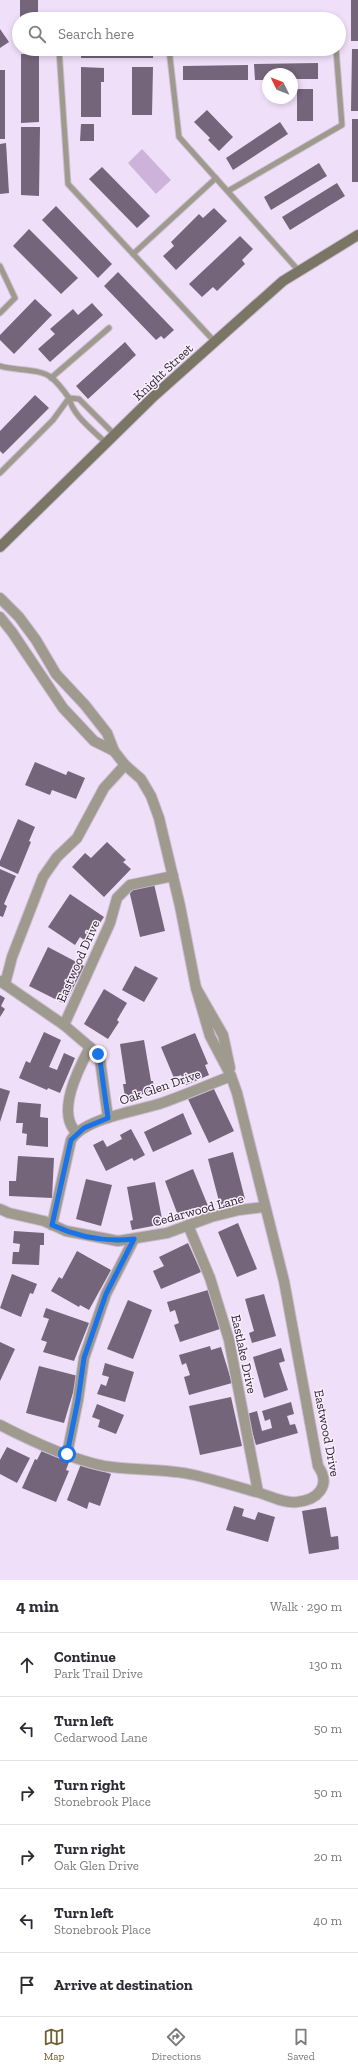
<!DOCTYPE html>
<html lang="en">
<head>
<meta charset="utf-8">
<style>
	body { margin:0; font-family:"Zilla Slab",serif; background:#f7f7f7; color:#2b2b33 }
	.compass { position:absolute; left:262px; top:68px; width:36px; height:36px; border-radius:50%; background:#fff; box-shadow:0 2px 6px #0003; rotate:313deg }
	.stop { position:absolute; width:12px; height:12px; margin:-9px; border:3px solid #1a73e8; border-radius:50%; background:#fff }
	.stop.end { background:#1a73e8; border-color:#fff; box-shadow:0 1px 4px #0008 }
	.list { margin:0; padding:0; list-style:none }
	h2 { display:flex; justify-content:space-between; align-items:center; height:52px; margin:0; padding:0 16px; font-size:17px }
	h2 small { font-size:13px; font-weight:400; color:#7c7c81 }
	.list li { display:grid; grid-template-columns:26px 1fr auto; gap:12px; align-items:center; box-sizing:border-box; height:64px; padding:0 16px; border-top:1px solid #e1e1e2 }
	.list b { display:block; font-size:15px; white-space:nowrap }
	.list p { margin:0; font-size:13px; white-space:nowrap; color:#7c7c81 }
	.list em { font-size:13px; font-style:normal; color:#7c7c81 }
	.icon { flex:none; width:22px; height:22px; fill:none; stroke:currentColor; stroke-width:2; stroke-linecap:round; stroke-linejoin:round }
	.map { position:relative; flex:none; width:358px; height:1580px; overflow:hidden }
	.search { position:absolute; background:#fff; box-shadow:0 2px 6px #0003; left:12px; right:12px; top:12px; height:44px; display:flex; align-items:center; gap:10px; box-sizing:border-box; padding:0 14px; border-radius:22px; color:#7c7c81; font-size:15px }
	.sheet { height:436px; background:#fff }
	nav { display:flex; justify-content:space-around; align-items:center; box-sizing:border-box; height:56px; border-top:1px solid #e1e1e2; background:#fff; font-size:11px; color:#7c7c81 }
	nav a { display:grid; justify-items:center; gap:2px }
	nav .on { color:#71612f }
	.map>svg:first-child { display:block }
	.pitch { fill:#cdb3d9 }
	.building { fill:#74657a }
	.lines { fill:none; stroke-linecap:round; stroke-linejoin:round }
	.lane-casing { stroke:#cbbcd2; stroke-width:7 }
	.street-casing { stroke:#cbbcd2; stroke-width:12 }
	.secondary-casing { stroke:#cbbcd2; stroke-width:12 }
	.lane { stroke:#9e9a8e; stroke-width:5 }
	.street { stroke:#9e9a8e; stroke-width:10 }
	.secondary { stroke:#7b7565; stroke-width:10 }
	.route { stroke:#1a73e8; stroke-width:5 }
	.labels { text-anchor:middle; dominant-baseline:central; stroke-width:3; stroke-linejoin:round; paint-order:stroke }
	.street-label { font-size:13px; fill:#241e27; stroke:#faeffe }
</style>
</head>
<body>
<div class="map">
<svg width="358" height="1580" viewBox="0 0 358 1580">
	<rect width="100%" height="100%" fill="#f0dff8"/>
	<polygon class="pitch" points="142,149 171,180 156,194 128,163"/>
	<g class="building">
		<rect x="20" y="0" width="18" height="19"/>
		<rect x="351" y="0" width="7" height="41"/>
		<polygon points="0,29 9,42 0,48"/>
		<rect x="81" y="49" width="72" height="9"/>
		<polygon points="183,49 246,49 246,53 183,54"/>
		<polygon points="252,49 318,49 318,50 253,53"/>
		<polygon points="352,49 358,49 358,111 351,111"/>
		<polygon points="21,54 39,54 39,122 21,123"/>
		<polygon points="318,63 318,79 292,79 292,74 268,74 268,80 255,80 254,64"/>
		<polygon points="248,65 248,80 183,80 183,66"/>
		<polygon points="81,67 104,68 104,82 101,82 101,117 81,117"/>
		<polygon points="132,67 153,67 152,115 132,115"/>
		<rect x="0" y="70" width="5" height="69"/>
		<rect x="297" y="89" width="16" height="32"/>
		<polygon points="207,110 233,137 219,151 208,140 210,138 194,122"/>
		<rect x="352" y="119" width="6" height="63"/>
		<polygon points="280,122 288,134 233,170 226,158"/>
		<polygon points="81,124 94,124 94,141 80,141"/>
		<polygon points="21,127 40,127 39,196 21,195"/>
		<polygon points="6,143 9,193 0,194 0,144"/>
		<polygon points="319,163 327,176 271,210 264,197"/>
		<polygon points="102,167 150,216 137,228 89,179"/>
		<polygon points="337,183 345,196 290,230 282,217"/>
		<polygon points="56,206 112,264 98,278 42,220"/>
		<polygon points="214,208 227,221 176,270 163,256 174,246 171,242 199,214 203,218"/>
		<polygon points="29,229 78,278 61,294 13,246"/>
		<polygon points="240,236 253,249 242,260 245,264 217,291 213,287 202,297 189,284"/>
		<polygon points="118,272 174,330 164,339 161,336 156,340 104,286"/>
		<polygon points="35,299 52,315 14,354 0,340 0,335"/>
		<polygon points="92,303 103,315 50,362 38,349 55,334 50,329 73,309 78,315"/>
		<polygon points="125,342 136,355 88,399 76,386"/>
		<polygon points="35,395 49,408 3,454 0,451 0,431"/>
		<polygon points="35,762 66,775 68,771 85,778 76,799 52,790 50,795 25,785"/>
		<polygon points="18,819 35,827 29,841 31,842 18,874 0,866 0,861"/>
		<polygon points="107,842 126,860 123,862 131,869 104,897 72,867 85,853 91,858"/>
		<polygon points="0,869 16,876 4,904 7,906 3,917 0,916"/>
		<polygon points="154,884 165,931 140,937 129,890"/>
		<polygon points="70,894 104,917 87,942 80,937 75,945 48,927"/>
		<polygon points="48,947 84,966 65,1004 29,986"/>
		<polygon points="135,966 158,978 144,1002 122,990"/>
		<polygon points="104,989 127,1003 117,1020 119,1022 108,1039 84,1024"/>
		<polygon points="0,995 5,998 1,1006 5,1009 0,1017"/>
		<polygon points="44,1032 61,1040 49,1067 57,1070 64,1053 75,1058 60,1093 48,1088 47,1090 19,1078 26,1061 30,1063"/>
		<polygon points="195,1033 208,1064 205,1065 209,1075 186,1085 181,1075 174,1078 161,1047"/>
		<polygon points="144,1040 151,1081 153,1081 155,1092 125,1097 123,1084 126,1084 120,1044"/>
		<polygon points="213,1087 234,1131 209,1143 188,1099"/>
		<polygon points="0,1088 10,1091 0,1122"/>
		<polygon points="18,1102 41,1104 40,1117 48,1118 48,1147 26,1145 27,1134 22,1133 23,1123 16,1123"/>
		<polygon points="183,1113 192,1134 153,1152 144,1132"/>
		<polygon points="131,1129 145,1155 134,1161 132,1158 106,1171 93,1145 103,1140 107,1147 122,1139 120,1135"/>
		<polygon points="233,1152 245,1199 220,1205 208,1159"/>
		<polygon points="18,1156 54,1158 52,1198 9,1196 9,1181 16,1181"/>
		<polygon points="193,1169 208,1206 179,1218 165,1181"/>
		<polygon points="86,1179 112,1185 101,1226 76,1219"/>
		<polygon points="155,1182 163,1224 132,1230 130,1221 133,1220 127,1187"/>
		<polygon points="238,1223 257,1269 237,1277 218,1232"/>
		<polygon points="14,1231 44,1233 44,1245 40,1245 39,1265 12,1264 13,1252 19,1252 20,1244 13,1243"/>
		<polygon points="188,1243 201,1272 161,1289 153,1271 164,1266 159,1257"/>
		<polygon points="77,1251 111,1270 89,1310 80,1305 79,1307 51,1291 59,1277 62,1279"/>
		<polygon points="12,1274 37,1284 33,1294 30,1293 21,1317 0,1308"/>
		<polygon points="208,1290 220,1329 180,1342 174,1325 179,1323 175,1310 170,1312 167,1302"/>
		<polygon points="264,1294 276,1336 252,1343 249,1333 254,1331 245,1299"/>
		<polygon points="128,1300 152,1310 133,1359 107,1349"/>
		<polygon points="46,1308 89,1323 74,1361 43,1352 47,1342 41,1340 49,1319 43,1317"/>
		<polygon points="0,1342 15,1349 0,1381"/>
		<polygon points="210,1346 211,1350 221,1347 232,1383 189,1395 184,1377 190,1375 186,1363 182,1365 179,1355"/>
		<polygon points="281,1348 285,1361 279,1363 288,1390 264,1398 253,1357"/>
		<polygon points="105,1363 134,1372 125,1402 97,1394 101,1384 106,1386 109,1377 102,1375"/>
		<polygon points="39,1366 78,1376 64,1423 26,1413"/>
		<polygon points="231,1397 242,1446 200,1455 189,1406"/>
		<polygon points="291,1402 294,1414 287,1416 290,1425 295,1424 298,1433 256,1445 247,1414 257,1411 262,1431 272,1428 270,1419 265,1421 262,1411"/>
		<polygon points="97,1404 124,1415 116,1434 98,1427 100,1420 92,1417"/>
		<polygon points="7,1447 30,1458 17,1483 0,1474 0,1460"/>
		<polygon points="42,1450 69,1462 66,1470 69,1471 56,1502 22,1488 35,1459 37,1460"/>
		<polygon points="81,1464 111,1474 100,1506 89,1502 87,1509 67,1500"/>
		<polygon points="234,1506 244,1509 242,1516 255,1520 258,1512 275,1517 268,1542 226,1530"/>
		<polygon points="326,1507 331,1537 338,1536 339,1549 309,1554 302,1511"/>
	</g>
	<g class="lines">
		<defs>
			<g id="lane">
				<polyline points="59,49 68,184 215,342"/>
				<polyline points="169,49 179,137 299,271"/>
				<polyline points="228,191 342,125 336,49"/>
				<polyline points="133,254 216,178"/>
				<polyline points="0,266 15,298 0,313"/>
				<path d="M 0,366 C 16,371 40,368 52,378 C 59,384 64,391 69,398 L 53,420 L 0,473"/>
				<polyline points="51,378 109,328"/>
				<path d="M 106,443 C 93,430 73,416 69,398 L 79,399 L 115,435"/>
			</g>
			<g id="street">
				<polyline points="0,598 19,617 36,640 56,674 85,705 107,733 114,751 125,765 141,779 151,796 159,818 180,906 196,988 223,1035 230,1068"/>
				<polyline points="0,617 12,632 63,708 94,741 114,751"/>
				<polyline points="0,981 64,1025 98,1054 100,1060 108,1118"/>
				<polyline points="5,984 12,957 43,877 57,857 77,838 104,788 125,765"/>
				<polyline points="64,1025 110,923 117,898 130,885 173,876"/>
				<path d="M 77,1133 C 55,1113 79,1068 90,1047"/>
				<polyline points="0,1209 9,1213 44,1221 66,1231 118,1241 167,1233 211,1217 239,1210 264,1207"/>
				<path d="M 52,1225 L 71,1140 C 84,1118 138,1111 162,1103 C 185,1095 208,1085 231,1076"/>
				<polyline points="188,1225 210,1278 229,1340 258,1492"/>
				<path d="M 0,1425 C 31,1441 70,1459 104,1466 C 134,1471 164,1468 194,1475 C 215,1480 235,1486 256,1492 C 269,1495 283,1504 297,1502 C 317,1500 332,1486 318,1466 L 284,1281 L 237,1093 L 231,1076 L 210,1036 L 196,988"/>
				<polyline points="67,1454 78,1400 84,1358 106,1294 134,1239"/>
			</g>
			<polyline id="secondary" points="0,547 154,396 283,281 358,235"/>
		</defs>
		<use href="#lane" class="lane-casing"/>
		<use href="#street" class="street-casing"/>
		<use href="#secondary" class="secondary-casing"/>
		<use href="#lane" class="lane"/>
		<use href="#street" class="street"/>
		<use href="#secondary" class="secondary"/>
	</g>
	<g class="lines">
		<path class="route" d="M 67,1454 L 78,1400 L 84,1358 L 106,1294 L 134,1239 C 107,1242 78,1237 52,1225 L 71,1140 L 84,1128 L 108,1118 L 100,1060 L 98,1054"/>
	</g>
	<g class="labels">
		<g class="street-label">
			<text transform="translate(163 372) rotate(-43)">Knight Street</text>
			<text transform="translate(78 961) rotate(-66)">Eastwood Drive</text>
			<text transform="translate(160 1087) rotate(-19)">Oak Glen Drive</text>
			<text transform="translate(198 1210) rotate(-15)">Cedarwood Lane</text>
			<text transform="translate(244 1354) rotate(78)">Eastlake Drive</text>
			<text transform="translate(327 1433) rotate(79)">Eastwood Drive</text>
		</g>
	</g>
</svg>
<svg class="compass" viewBox="-18 -18 36 36"><path d="M0-13l5 13h-10z" fill="#e53935"/><path d="M0 13l5-13h-10z" fill="#7c7c81"/></svg>
<div class="stop" style="left:67px;top:1454px"></div>
<div class="stop end" style="left:98px;top:1054px"></div>
<div class="search"><svg class="icon" aria-label="search" viewBox="0 0 24 24"><circle cx="10" cy="10" r="6"/><path d="M15 15l6 6"/></svg>Search here</div>
</div>
<section class="sheet">
<h2>4 min<small>Walk · 290 m</small></h2>
<ul class="list">
<li><svg class="icon" aria-label="ahead" viewBox="0 0 24 24"><path d="M12 20V5M6 11l6-6 6 6"/></svg><div><b>Continue</b><p>Park Trail Drive</p></div><em>130 m</em></li>
<li><svg class="icon" aria-label="left" viewBox="0 0 24 24"><path d="M17 20v-9H6M10 6l-5 5 5 5"/></svg><div><b>Turn left</b><p>Cedarwood Lane</p></div><em>50 m</em></li>
<li><svg class="icon" aria-label="right" viewBox="0 0 24 24"><path d="M7 20v-9h11M14 6l5 5-5 5"/></svg><div><b>Turn right</b><p>Stonebrook Place</p></div><em>50 m</em></li>
<li><svg class="icon" aria-label="right" viewBox="0 0 24 24"><path d="M7 20v-9h11M14 6l5 5-5 5"/></svg><div><b>Turn right</b><p>Oak Glen Drive</p></div><em>20 m</em></li>
<li><svg class="icon" aria-label="left" viewBox="0 0 24 24"><path d="M17 20v-9H6M10 6l-5 5 5 5"/></svg><div><b>Turn left</b><p>Stonebrook Place</p></div><em>40 m</em></li>
<li><svg class="icon" aria-label="arrive" viewBox="0 0 24 24"><path d="M6 21V4h12l-3 4 3 4H6"/></svg><div><b>Arrive at destination</b></div></li>
</ul>
</section>
<nav>
<a class="on"><svg class="icon" aria-label="map" viewBox="0 0 24 24"><path d="M3 6l6-2 6 2 6-2v14l-6 2-6-2-6 2zM9 4v14M15 6v14"/></svg>Map</a>
<a><svg class="icon" aria-label="directions" viewBox="0 0 24 24"><path d="M12 3l9 9-9 9-9-9zM9 14v-3h6M13 9l2 2-2 2"/></svg>Directions</a>
<a><svg class="icon" aria-label="saved" viewBox="0 0 24 24"><path d="M7 4h10v16l-5-4-5 4z"/></svg>Saved</a>
</nav>
</body>
</html>
